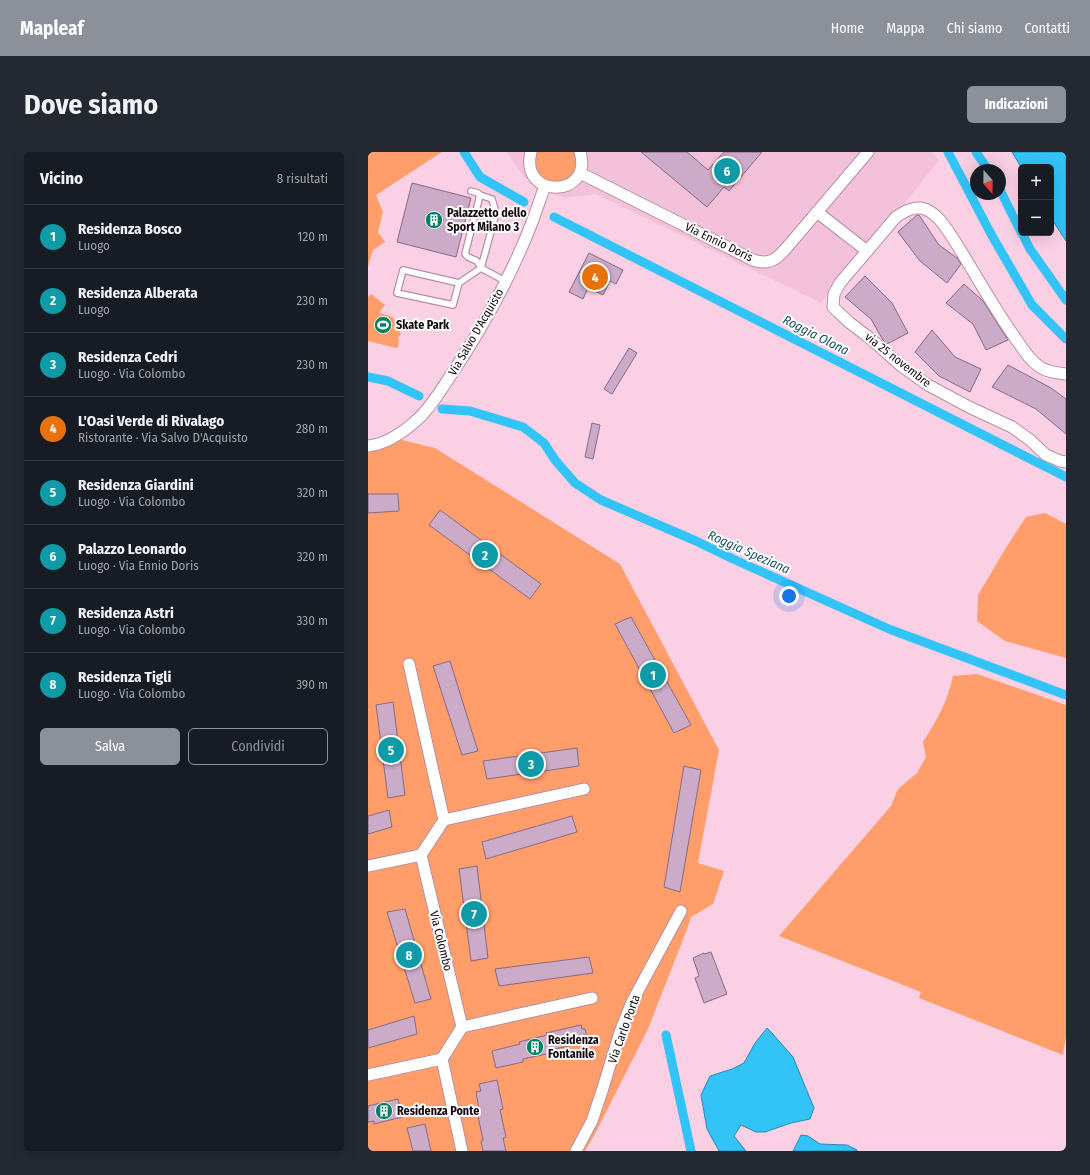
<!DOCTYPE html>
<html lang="it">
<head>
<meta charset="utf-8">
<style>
	body { margin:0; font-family:"Fira Sans Condensed",sans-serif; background:#242831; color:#f1f3f6 }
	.controls { position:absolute; right:12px; top:12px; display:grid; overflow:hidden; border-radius:6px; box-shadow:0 4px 16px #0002 }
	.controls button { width:36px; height:36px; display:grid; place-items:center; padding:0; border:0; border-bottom:1px solid #363941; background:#171b24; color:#f1f3f6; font:20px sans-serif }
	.compass { position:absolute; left:602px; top:12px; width:36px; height:36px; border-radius:50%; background:#171b24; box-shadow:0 4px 16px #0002; rotate:160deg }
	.you { position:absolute; left:421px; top:444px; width:14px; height:14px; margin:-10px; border:3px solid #fff; border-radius:50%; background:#1a73e8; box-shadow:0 0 0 6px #1a73e833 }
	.badge { display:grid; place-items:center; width:26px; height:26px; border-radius:50%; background:#8c9099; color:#fff; font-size:13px; font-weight:700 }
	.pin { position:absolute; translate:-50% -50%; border:2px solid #fff; box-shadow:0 1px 4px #0006 }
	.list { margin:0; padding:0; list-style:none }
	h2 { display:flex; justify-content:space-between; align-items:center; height:52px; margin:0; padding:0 16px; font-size:17px }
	h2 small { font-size:13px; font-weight:400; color:#9ea1a6 }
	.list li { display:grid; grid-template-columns:26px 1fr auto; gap:12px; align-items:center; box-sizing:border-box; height:64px; padding:0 16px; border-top:1px solid #363941 }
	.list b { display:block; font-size:15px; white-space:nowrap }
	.list p { margin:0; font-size:13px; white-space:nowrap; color:#9ea1a6 }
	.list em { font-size:13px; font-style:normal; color:#9ea1a6 }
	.actions { display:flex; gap:8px; padding:12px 16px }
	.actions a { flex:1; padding:9px 0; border:1px solid #8c9099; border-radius:6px; text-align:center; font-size:14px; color:#8c9099 }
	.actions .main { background:#8c9099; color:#fff }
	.map { position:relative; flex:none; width:698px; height:999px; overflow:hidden; border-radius:6px }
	header { display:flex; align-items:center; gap:24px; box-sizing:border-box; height:56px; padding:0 20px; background:#8c9099; color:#fff }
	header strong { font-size:19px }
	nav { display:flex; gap:22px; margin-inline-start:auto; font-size:14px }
	.intro { display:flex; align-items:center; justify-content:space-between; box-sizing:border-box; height:96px; padding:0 24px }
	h1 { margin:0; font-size:28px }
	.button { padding:10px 18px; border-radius:6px; background:#8c9099; color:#fff; font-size:14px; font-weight:700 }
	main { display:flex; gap:24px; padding:0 24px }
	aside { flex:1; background:#171b24; border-radius:6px; box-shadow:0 4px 16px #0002 }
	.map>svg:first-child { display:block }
	.built { fill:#f3c2da }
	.green { fill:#ff9e6a }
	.water { fill:#32c3f7; stroke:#298bb1 }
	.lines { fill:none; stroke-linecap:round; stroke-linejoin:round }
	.canal { stroke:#32c3f7; stroke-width:9 }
	.building { fill:#cbabc8; stroke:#876a85 }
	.lane-casing { stroke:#b68fa2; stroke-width:8 }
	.street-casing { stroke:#b68fa2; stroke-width:13 }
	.lane { stroke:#fff; stroke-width:5.5 }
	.street { stroke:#fff; stroke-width:11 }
	.labels { text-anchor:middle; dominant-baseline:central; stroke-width:4; stroke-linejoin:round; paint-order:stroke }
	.poi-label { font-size:12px; font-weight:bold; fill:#15080e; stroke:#fff; text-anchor:start }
	.street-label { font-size:12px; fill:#15080e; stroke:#fff }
	.water-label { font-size:13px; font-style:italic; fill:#195166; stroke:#fff }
</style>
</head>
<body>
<header>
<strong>Mapleaf</strong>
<nav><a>Home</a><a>Mappa</a><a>Chi siamo</a><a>Contatti</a></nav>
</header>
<div class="intro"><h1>Dove siamo</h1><a class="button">Indicazioni</a></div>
<main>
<aside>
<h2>Vicino<small>8 risultati</small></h2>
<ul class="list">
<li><span class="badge" style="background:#0f9aa8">1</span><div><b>Residenza Bosco</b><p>Luogo</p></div><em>120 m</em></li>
<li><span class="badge" style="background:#0f9aa8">2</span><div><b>Residenza Alberata</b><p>Luogo</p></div><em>230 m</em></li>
<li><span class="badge" style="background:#0f9aa8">3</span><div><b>Residenza Cedri</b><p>Luogo · Via Colombo</p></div><em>230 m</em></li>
<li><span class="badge" style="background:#e8710a">4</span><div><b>L'Oasi Verde di Rivalago</b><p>Ristorante · Via Salvo D'Acquisto</p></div><em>280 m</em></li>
<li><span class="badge" style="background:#0f9aa8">5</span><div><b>Residenza Giardini</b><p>Luogo · Via Colombo</p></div><em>320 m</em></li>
<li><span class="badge" style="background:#0f9aa8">6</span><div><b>Palazzo Leonardo</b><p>Luogo · Via Ennio Doris</p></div><em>320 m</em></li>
<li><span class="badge" style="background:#0f9aa8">7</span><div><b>Residenza Astri</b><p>Luogo · Via Colombo</p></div><em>330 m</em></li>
<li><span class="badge" style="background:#0f9aa8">8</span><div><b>Residenza Tigli</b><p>Luogo · Via Colombo</p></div><em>390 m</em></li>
</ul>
<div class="actions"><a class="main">Salva</a><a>Condividi</a></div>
</aside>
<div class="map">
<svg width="698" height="999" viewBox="0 0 698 999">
	<rect width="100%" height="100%" fill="#fbd0e4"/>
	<polygon class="built" points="139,0 564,0 571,8 536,52 453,151 228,42 196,46 156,25"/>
	<g class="green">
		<polygon points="0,0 74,0 8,43 15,60 10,80 17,90 5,98 0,114"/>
		<polygon points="168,0 208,0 210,9 205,23 193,31 179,29 168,20 166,6"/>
		<polygon points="3,142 17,153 11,161 25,165 33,182 30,186 31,188 30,195 28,196 0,189 0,145"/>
		<polygon points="30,287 67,296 252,412 351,598 330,711 356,719 345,752 323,765 318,780 280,877 227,982 217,999 0,999 0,297"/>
		<polygon points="677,361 698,372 698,506 637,489 609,469 610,443 639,394 658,365"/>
		<path d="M 609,522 L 698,553 L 698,884 L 695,903 L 551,846 L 553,840 L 411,784 L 523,654 L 530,637 L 549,621 L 558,605 L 555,590 C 569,568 580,549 585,524 Z"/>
	</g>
	<g class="water">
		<polygon points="644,0 698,0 698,89 683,66 683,15 653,15"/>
		<polygon points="399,876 403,880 425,905 446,956 442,967 423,971 397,980 388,980 373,973 366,984 378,999 351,999 339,977 333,943 342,924 364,917 376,911 387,891"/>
		<polygon points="433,983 440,984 452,992 479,993 489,998 489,999 425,999"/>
	</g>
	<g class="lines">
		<g class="canal">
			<polyline points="96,0 112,25 156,50"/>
			<polyline points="580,0 623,82 664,153 698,187"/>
			<polyline points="608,0 620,18"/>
			<polyline points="632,38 653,80"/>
			<polyline points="186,65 698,325"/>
			<polyline points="654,81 662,97 698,148"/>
			<polyline points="0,225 20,229 51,244"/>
			<polyline points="74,257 102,259 155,275 176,291 187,308 207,331 233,348 328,389 365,407 521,477 698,543"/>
			<polyline points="298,883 323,999"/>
		</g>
	</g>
	<g class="building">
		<polygon points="273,0 319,0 340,18 356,0 394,0 361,39 356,35 339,55"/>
		<polygon points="44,31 103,46 88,105 29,90"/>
		<polygon points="549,63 551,63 571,93 589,106 593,112 579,131 552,109 530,80"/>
		<polygon points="221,101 255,118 248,132 242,129 235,143 220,136 215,147 201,140"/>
		<polygon points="497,124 524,151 540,181 519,192 515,188 503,167 477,145"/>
		<polygon points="596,132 615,149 640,188 618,198 605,172 578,151"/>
		<polygon points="564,178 587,205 613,217 602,240 571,224 547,200"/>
		<polygon points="261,196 269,201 244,242 236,237"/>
		<polygon points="640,213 683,236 698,247 698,282 668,257 624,235"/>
		<polygon points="224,271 232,273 225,307 217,305"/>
		<polygon points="0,342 30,342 31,359 0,361"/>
		<polygon points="72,358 173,432 162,447 61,373"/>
		<polygon points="263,465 323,573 306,581 247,472"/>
		<polygon points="82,509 110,599 94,603 65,514"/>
		<polygon points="25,550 37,643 20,646 8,553"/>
		<polygon points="209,596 211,614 119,627 115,609"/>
		<polygon points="316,614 333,618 312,740 296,735"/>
		<polygon points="21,658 24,675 0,682 0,664"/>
		<polygon points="204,664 209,680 118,707 114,690"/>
		<polygon points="109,714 120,806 103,809 91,717"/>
		<polygon points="37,757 63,847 47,851 19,760"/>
		<polygon points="343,800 359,842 336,851 327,826 331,824 325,806 336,801 336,802"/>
		<polygon points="221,805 225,821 131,834 127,817"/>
		<polygon points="46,864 49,882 0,896 0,878"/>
		<polygon points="213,873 214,877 217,877 220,890 182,898 183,901 155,907 155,910 128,916 124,899 152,892 151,890 179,883 178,881"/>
		<polygon points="129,928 135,957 132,958 138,985 135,986 138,999 115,999 113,989 115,988 109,959 111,958 108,940 113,939 111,932"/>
		<polygon points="30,947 34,965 6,972 6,969 0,970 0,954"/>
		<polygon points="57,972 63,999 45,999 39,976"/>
	</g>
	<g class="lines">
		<defs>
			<g id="lane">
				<polyline points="103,39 110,41 112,43"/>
				<polyline points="91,131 85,153 29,141 35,118 91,131 113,116 128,61 124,47 112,43 97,102 100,105 109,109 113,116 137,129"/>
			</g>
			<g id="street">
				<path d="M 163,0 C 151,48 226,46 212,0"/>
				<path d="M 212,21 L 385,108 C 403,114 410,106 421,93 L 500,0"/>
				<polyline points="449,60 499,99"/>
				<path d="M 698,222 C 689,221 679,220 672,215 C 661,208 655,197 648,187 C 625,155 607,121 586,88 C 578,76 571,63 557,57 C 546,54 537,59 528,65 L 472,131 L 466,142 L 465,155 L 470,160 L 482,171 L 503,187 L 532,213 L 560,233 L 601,255 L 644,275 L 662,288 L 678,303 L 692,309 L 698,310"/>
				<path d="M 0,294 C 18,292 37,279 50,267 C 63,255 73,238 83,223 C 114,177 142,126 163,73 C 168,60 172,47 177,34"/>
				<polyline points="41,512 76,668 53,703 94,875 74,907 94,999"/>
				<polyline points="76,668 216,637"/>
				<polyline points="0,714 53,703"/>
				<polyline points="94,875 224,846"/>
				<polyline points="0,923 74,907"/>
				<polyline points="208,999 224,969 235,936 252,880 264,850 313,759"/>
			</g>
		</defs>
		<use href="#lane" class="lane-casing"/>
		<use href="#street" class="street-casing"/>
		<use href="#lane" class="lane"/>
		<use href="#street" class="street"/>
	</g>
	<defs>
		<symbol id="building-disc" viewBox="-11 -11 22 22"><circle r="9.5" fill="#008061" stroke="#fff"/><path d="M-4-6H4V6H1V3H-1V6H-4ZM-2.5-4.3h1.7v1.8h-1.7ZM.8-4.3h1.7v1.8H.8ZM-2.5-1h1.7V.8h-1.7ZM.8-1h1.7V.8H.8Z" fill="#fff"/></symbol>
		<symbol id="stadium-disc" viewBox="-11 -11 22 22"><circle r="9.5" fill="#008061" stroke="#fff"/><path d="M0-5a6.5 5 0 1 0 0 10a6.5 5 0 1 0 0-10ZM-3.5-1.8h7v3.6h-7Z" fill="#fff"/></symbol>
	</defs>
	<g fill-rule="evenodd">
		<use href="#building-disc" x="56" y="58" width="20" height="20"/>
		<use href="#stadium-disc" x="5" y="163" width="20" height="20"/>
		<use href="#building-disc" x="157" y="885" width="20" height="20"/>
		<use href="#building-disc" x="6" y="949" width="20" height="20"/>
	</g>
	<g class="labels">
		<g class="poi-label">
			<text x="79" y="61">Palazzetto dello<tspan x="79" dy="14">Sport Milano 3</tspan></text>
			<text x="28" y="173">Skate Park</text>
			<text x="180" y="888">Residenza<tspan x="180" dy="14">Fontanile</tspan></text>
			<text x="29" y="959">Residenza Ponte</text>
		</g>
		<g class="street-label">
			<text transform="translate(351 90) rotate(26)">Via Ennio Doris</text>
			<text transform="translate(108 180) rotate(-60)">Via Salvo D'Acquisto</text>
			<text transform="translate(530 208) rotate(38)">via 25 novembre</text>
			<text transform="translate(73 789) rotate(76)">Via Colombo</text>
			<text transform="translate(256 877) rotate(-70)">Via Carlo Porta</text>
		</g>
		<g class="water-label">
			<text transform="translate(448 183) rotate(27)">Roggia Olona</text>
			<text transform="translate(381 400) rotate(24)">Roggia Speziana</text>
		</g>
	</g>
</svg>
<div class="controls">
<button>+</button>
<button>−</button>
</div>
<svg class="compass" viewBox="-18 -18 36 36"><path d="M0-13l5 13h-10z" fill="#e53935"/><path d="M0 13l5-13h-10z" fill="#9ea1a6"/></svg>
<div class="you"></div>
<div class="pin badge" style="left:285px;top:523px;background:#0f9aa8">1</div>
<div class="pin badge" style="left:117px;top:403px;background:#0f9aa8">2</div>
<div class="pin badge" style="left:163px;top:612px;background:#0f9aa8">3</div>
<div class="pin badge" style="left:227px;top:125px;background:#e8710a">4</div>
<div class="pin badge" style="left:23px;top:598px;background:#0f9aa8">5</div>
<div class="pin badge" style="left:359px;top:19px;background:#0f9aa8">6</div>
<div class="pin badge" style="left:106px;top:762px;background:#0f9aa8">7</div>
<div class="pin badge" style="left:41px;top:803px;background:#0f9aa8">8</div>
</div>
</main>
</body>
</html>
